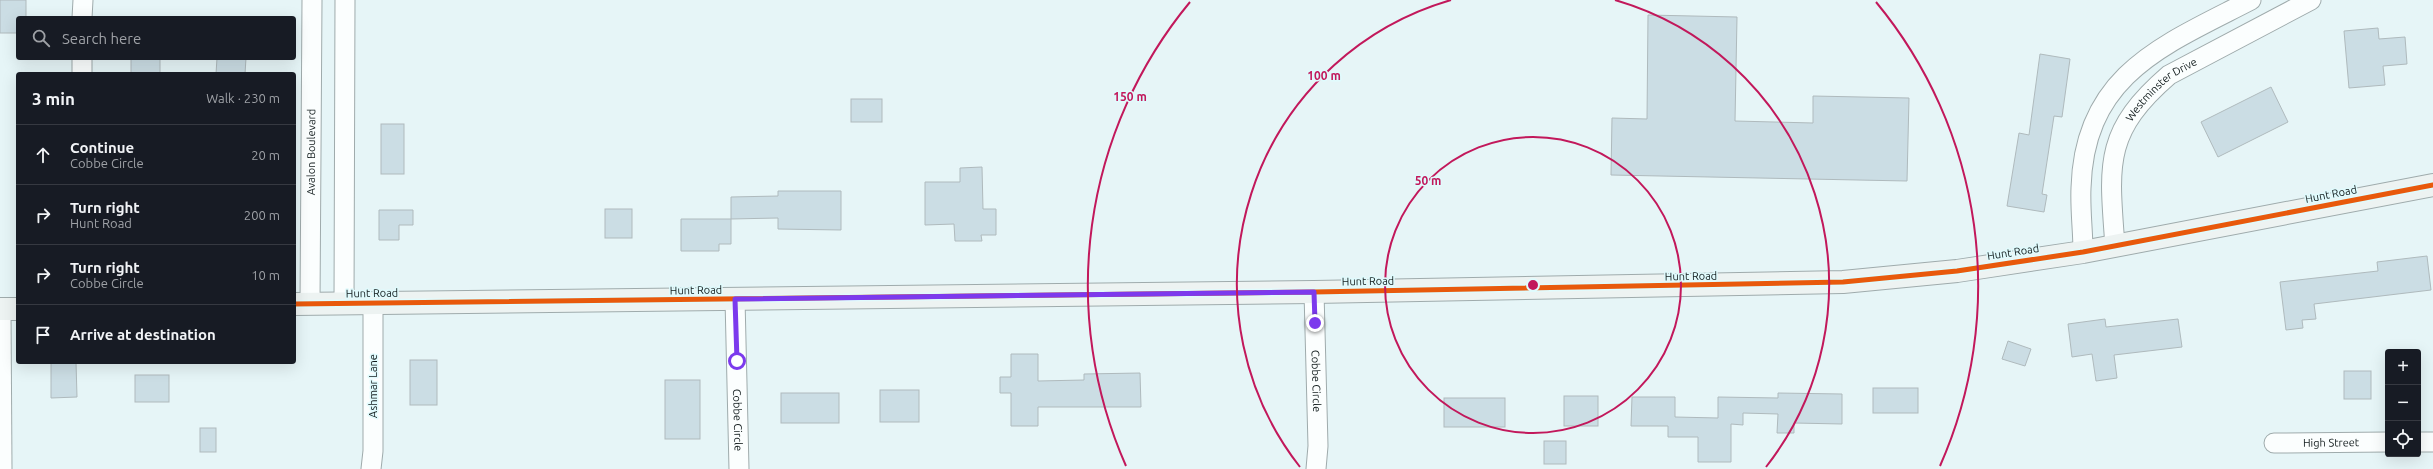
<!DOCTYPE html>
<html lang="en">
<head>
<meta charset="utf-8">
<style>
	body { margin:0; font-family:Ubuntu,sans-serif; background:#242831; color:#f1f3f6 }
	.controls { position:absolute; right:12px; bottom:12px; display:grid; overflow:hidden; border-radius:4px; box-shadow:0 4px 16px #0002 }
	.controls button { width:36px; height:36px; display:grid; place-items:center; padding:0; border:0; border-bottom:1px solid #363941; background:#171b24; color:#f1f3f6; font:20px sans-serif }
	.stop { position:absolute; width:12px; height:12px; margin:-9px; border:3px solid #7c3aed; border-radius:50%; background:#fff }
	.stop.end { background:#7c3aed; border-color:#fff; box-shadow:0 1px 4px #0008 }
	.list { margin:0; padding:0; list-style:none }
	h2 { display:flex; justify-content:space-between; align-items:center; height:52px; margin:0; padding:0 16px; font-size:17px }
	h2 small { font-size:13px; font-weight:400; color:#9ea1a6 }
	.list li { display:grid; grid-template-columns:26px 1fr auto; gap:12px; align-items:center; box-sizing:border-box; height:60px; padding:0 16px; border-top:1px solid #363941 }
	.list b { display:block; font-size:15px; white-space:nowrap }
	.list p { margin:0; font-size:13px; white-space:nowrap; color:#9ea1a6 }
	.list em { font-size:13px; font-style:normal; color:#9ea1a6 }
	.icon { flex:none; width:22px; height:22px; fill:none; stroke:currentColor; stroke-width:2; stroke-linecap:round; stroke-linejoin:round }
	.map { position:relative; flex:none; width:2433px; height:469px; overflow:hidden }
	.search { position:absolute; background:#171b24; box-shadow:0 4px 16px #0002; left:16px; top:16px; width:280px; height:44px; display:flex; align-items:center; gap:10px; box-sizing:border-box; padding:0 14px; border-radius:4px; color:#9ea1a6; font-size:15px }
	.panel { position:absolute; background:#171b24; box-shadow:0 4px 16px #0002; left:16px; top:72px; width:280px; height:292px; border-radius:4px }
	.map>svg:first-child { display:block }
	.building { fill:#cbdde4; stroke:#afbabd }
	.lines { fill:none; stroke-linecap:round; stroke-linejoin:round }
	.street-casing { stroke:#9fabac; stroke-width:21 }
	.secondary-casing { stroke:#9fabac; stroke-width:24 }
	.street { stroke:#fbfefe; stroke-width:19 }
	.secondary { stroke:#edf3f2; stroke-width:22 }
	.cycleway-casing { stroke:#e0fbfd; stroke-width:8 }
	.cycleway { stroke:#e8590c; stroke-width:5 }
	.route { stroke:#7c3aed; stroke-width:5 }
	.ring { fill:none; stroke:#c2185b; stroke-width:2 }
	.labels { text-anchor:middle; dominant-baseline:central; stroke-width:3; stroke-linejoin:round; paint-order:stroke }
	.street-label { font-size:11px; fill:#121c1d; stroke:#e0fbfd }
	.centre { fill:#c2185b; stroke:#e0fbfd; stroke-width:2 }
	.ring-label { font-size:12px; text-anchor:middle; font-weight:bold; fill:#c2185b; stroke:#e0fbfd; stroke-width:3; stroke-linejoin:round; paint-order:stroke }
</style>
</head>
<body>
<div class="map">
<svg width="2433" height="469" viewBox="0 0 2433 469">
	<rect width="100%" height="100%" fill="#e6f5f7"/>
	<g class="building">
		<polygon points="0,0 26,0 26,18 18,18 18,33 0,33"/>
		<polygon points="1648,15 1737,17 1735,121 1813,123 1813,96 1909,98 1907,181 1611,175 1612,118 1647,119"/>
		<polygon points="2378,28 2379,39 2405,37 2407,64 2383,66 2385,85 2349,88 2344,31"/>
		<polygon points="2040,54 2070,59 2062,117 2054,116 2042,194 2047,195 2044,212 2007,206 2019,133 2029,135"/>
		<rect x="131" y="58" width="29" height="16"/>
		<polygon points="217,58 246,58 245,74 216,74"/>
		<polygon points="2271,87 2288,122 2218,157 2201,122"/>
		<rect x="851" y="99" width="31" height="23"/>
		<rect x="381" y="124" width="23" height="50"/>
		<polygon points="982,167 983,209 996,209 996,235 981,235 982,241 955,241 954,224 925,225 925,182 960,182 960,168"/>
		<polygon points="778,191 841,191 841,230 778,229 778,218 731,219 731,197 778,196"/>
		<rect x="605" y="209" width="27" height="29"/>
		<polygon points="379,210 413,210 413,225 399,225 399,240 379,240"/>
		<polygon points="681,219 731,219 731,244 719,244 719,251 681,251"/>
		<polygon points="2427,256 2431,290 2314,304 2316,319 2302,320 2303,328 2286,330 2280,282 2378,271 2377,262"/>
		<polygon points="2105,319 2106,327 2178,319 2182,347 2114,355 2117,378 2096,381 2092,354 2072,357 2068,324"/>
		<polygon points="2008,341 2031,349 2025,366 2002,359"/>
		<polygon points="1011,354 1038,354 1038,381 1084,380 1084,374 1140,373 1141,407 1038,407 1038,426 1011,426 1011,393 1000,393 1000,377 1011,377"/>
		<rect x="410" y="360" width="27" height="45"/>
		<polygon points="51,362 76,362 77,397 51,398"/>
		<rect x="2344" y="371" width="27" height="28"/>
		<rect x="135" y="375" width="34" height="27"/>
		<rect x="665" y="380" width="35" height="59"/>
		<rect x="1873" y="388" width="45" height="25"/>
		<rect x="880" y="390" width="39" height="32"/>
		<rect x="781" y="393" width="58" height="30"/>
		<polygon points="1778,393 1842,394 1842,424 1794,423 1794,433 1777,433 1778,414 1743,413 1743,425 1731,424 1731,462 1698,462 1698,437 1668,437 1668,426 1631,426 1632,397 1675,397 1675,417 1718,418 1718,397 1778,398"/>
		<rect x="1564" y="396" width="34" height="30"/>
		<rect x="1444" y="398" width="61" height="29"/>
		<rect x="200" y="428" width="16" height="24"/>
		<rect x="1544" y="441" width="22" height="23"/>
	</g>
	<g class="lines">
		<defs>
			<g id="street">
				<polyline points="82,18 83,0"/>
				<polyline points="82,74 82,58"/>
				<path id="s1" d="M 2115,246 C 2109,165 2103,132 2169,75 L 2311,0"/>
				<path d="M 2083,252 C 2083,231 2080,209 2081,188 C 2084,74 2164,45 2251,0"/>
				<path id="s2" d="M 1314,292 L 1318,446 L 1316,469"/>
				<path id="s3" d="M 735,299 L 739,469"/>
				<path id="s4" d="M 310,304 L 312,0"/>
				<polyline points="344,304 345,0"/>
				<polyline points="1,309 2,469"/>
				<polyline points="2418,442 2433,442"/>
				<path id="s5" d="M 2274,443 L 2388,442"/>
				<polyline points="371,469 373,451 373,303"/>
			</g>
			<g id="secondary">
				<polyline points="294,304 1314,292 1843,282 1957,271 2083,252 2433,185"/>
				<polyline points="0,309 18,309"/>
			</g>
		</defs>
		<use href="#street" class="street-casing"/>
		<use href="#secondary" class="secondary-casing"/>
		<use href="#street" class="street"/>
		<use href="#secondary" class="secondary"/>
		<defs>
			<polyline id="cycleway" points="294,304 1314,292 1843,282 1957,271 2083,252 2433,185"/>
		</defs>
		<use href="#cycleway" class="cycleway-casing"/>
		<use href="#cycleway" class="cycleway"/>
	</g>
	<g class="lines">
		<polyline class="route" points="737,361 735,299 1314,292 1315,323"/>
	</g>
	<g class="ring">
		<circle cx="1533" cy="285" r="148"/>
		<path d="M1300 467A296 296 0 0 1 1451 0M1615 0A296 296 0 0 1 1766 467"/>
		<path d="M1126 466A445 445 0 0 1 1190 2M1876 2A445 445 0 0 1 1940 466"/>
	</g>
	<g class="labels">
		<g class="street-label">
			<text stroke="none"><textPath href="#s1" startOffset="175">Westminster Drive</textPath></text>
			<text stroke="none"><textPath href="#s4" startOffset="152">Avalon Boulevard</textPath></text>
			<text transform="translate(2331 194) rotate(-11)">Hunt Road</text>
			<text transform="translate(2013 252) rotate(-9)">Hunt Road</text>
			<text transform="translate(1691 276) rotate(-1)">Hunt Road</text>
			<text transform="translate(1368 281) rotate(-1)">Hunt Road</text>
			<text transform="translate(696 290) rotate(-1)">Hunt Road</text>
			<text transform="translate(372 293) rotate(-1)">Hunt Road</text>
			<text stroke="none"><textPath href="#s2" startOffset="89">Cobbe Circle</textPath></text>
			<text transform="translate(373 386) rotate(-90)">Ashmar Lane</text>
			<text stroke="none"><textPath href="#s3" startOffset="121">Cobbe Circle</textPath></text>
			<text stroke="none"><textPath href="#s5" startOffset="57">High Street</textPath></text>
		</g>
	</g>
	<circle cx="1533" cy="285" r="6" class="centre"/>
	<g class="ring-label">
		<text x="1324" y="80">100 m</text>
		<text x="1130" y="101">150 m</text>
		<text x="1428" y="185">50 m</text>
	</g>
</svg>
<div class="controls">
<button>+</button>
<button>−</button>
<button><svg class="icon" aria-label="locate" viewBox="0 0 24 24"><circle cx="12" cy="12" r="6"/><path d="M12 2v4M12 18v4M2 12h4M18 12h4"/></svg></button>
</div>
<div class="stop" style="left:737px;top:361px"></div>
<div class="stop end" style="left:1315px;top:323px"></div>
<div class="search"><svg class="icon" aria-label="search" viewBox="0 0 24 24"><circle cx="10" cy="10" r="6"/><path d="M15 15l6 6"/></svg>Search here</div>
<section class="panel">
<h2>3 min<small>Walk · 230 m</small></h2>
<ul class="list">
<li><svg class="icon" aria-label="ahead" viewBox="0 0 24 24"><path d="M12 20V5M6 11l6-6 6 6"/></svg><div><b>Continue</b><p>Cobbe Circle</p></div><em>20 m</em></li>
<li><svg class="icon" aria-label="right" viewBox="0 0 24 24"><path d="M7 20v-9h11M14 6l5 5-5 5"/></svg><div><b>Turn right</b><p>Hunt Road</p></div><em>200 m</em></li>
<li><svg class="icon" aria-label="right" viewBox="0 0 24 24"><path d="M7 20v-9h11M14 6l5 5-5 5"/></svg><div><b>Turn right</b><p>Cobbe Circle</p></div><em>10 m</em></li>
<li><svg class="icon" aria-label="arrive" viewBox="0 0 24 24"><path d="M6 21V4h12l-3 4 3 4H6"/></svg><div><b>Arrive at destination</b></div></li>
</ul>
</section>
</div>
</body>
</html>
